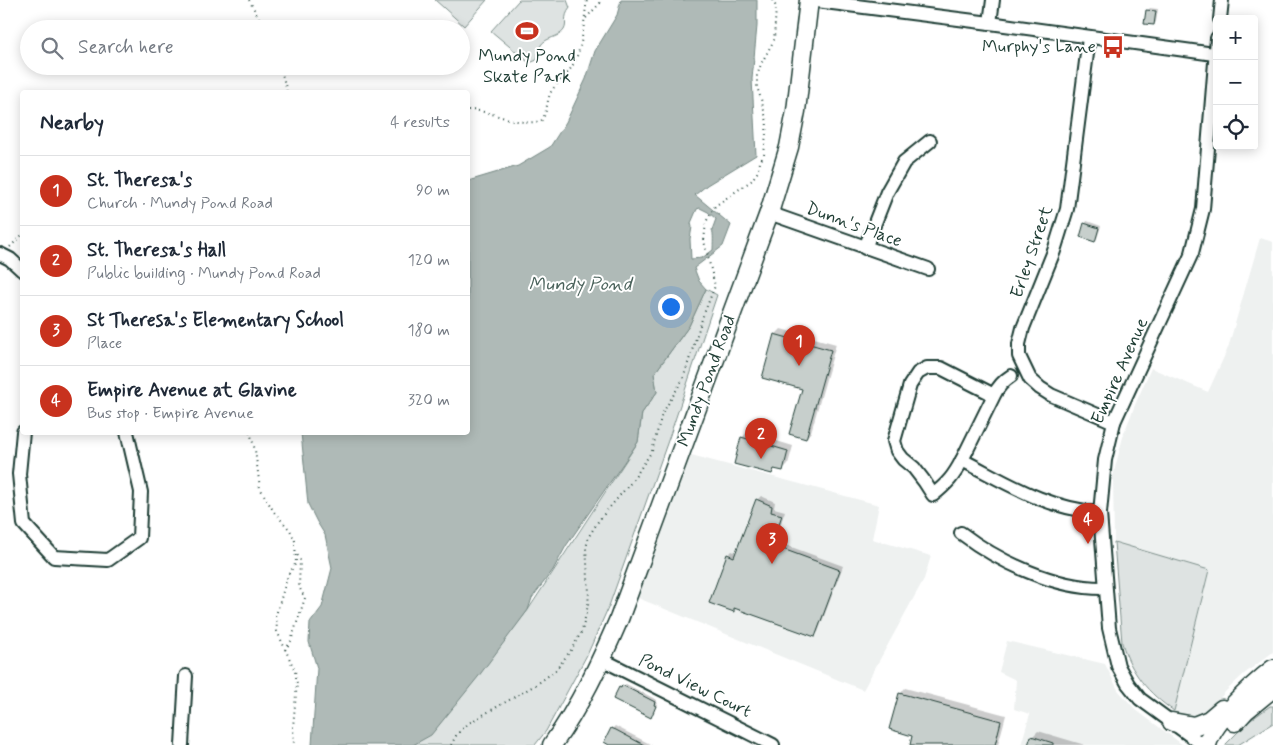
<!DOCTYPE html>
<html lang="en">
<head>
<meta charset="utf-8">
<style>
	body { margin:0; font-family:Mynerve,sans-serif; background:#f6f6f7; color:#1f2937 }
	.controls { position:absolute; right:15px; top:15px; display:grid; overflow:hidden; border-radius:5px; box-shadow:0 2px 12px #0003 }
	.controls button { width:45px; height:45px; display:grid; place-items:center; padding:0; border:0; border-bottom:1px solid #e0e1e3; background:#fff; color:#1f2937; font:25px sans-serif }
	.you { position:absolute; left:670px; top:306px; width:18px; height:18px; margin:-12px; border:4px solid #fff; border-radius:50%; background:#1a73e8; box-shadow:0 0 0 8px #1a73e833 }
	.badge { display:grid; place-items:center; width:32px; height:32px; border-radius:50%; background:#c8321e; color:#fff; font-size:16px; font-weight:700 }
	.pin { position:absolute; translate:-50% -41px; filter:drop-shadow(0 1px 2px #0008) }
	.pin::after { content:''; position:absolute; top:26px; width:18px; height:15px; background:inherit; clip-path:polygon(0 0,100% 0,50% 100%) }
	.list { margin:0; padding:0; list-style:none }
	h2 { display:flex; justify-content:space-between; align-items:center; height:65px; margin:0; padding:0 20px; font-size:21px }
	h2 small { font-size:16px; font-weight:400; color:#747a83 }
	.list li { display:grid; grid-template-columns:32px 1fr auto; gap:15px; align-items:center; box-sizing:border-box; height:70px; padding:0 20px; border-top:1px solid #e0e1e3 }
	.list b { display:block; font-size:19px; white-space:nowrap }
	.list p { margin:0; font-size:16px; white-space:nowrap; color:#747a83 }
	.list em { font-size:16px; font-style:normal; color:#747a83 }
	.icon { flex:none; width:28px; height:28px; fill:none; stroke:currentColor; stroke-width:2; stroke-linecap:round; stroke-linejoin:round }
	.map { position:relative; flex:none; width:1273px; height:745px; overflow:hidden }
	.search { position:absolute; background:#fff; box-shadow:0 2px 12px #0003; left:20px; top:20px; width:450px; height:55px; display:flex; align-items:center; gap:12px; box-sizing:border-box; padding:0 18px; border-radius:28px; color:#747a83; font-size:19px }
	.panel { position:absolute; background:#fff; box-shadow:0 2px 12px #0003; left:20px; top:90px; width:450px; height:345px; border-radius:5px }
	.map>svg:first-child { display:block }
	.built { fill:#eef1f0 }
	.green { fill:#dee3e2; stroke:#7e908b }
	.water { fill:#afbab7; stroke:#758883; fill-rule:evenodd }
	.shadow { fill:#0003 }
	.building { fill:#c7cfcc; stroke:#1f3d34 }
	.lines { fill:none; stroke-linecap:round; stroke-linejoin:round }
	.street-casing { stroke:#1f3d34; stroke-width:16 }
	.secondary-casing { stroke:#1f3d34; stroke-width:21 }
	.path { stroke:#1f3d34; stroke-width:2; stroke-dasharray:1 4; stroke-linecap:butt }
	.street { stroke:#fff; stroke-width:12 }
	.secondary { stroke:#fff; stroke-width:18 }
	.labels { text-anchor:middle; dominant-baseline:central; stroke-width:4; stroke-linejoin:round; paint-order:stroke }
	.poi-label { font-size:18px; fill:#1f3d34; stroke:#fff; text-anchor:end }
	.street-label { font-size:18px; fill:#1f3d34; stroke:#fff }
	.water-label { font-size:19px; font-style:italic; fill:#4a625b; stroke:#fff }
</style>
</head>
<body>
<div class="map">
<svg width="1273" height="745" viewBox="0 0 1273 745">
	<rect width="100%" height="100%" fill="#fff"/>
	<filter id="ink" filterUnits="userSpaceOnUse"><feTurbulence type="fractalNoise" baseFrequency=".02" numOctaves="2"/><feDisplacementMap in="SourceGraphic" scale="10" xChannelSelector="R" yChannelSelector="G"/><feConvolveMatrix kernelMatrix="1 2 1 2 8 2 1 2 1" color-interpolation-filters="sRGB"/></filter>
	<g filter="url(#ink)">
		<g class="built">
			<polygon points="1260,238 1273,242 1273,652 1244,674 1225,692 1206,715 1188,719 1174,711 1209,571 1114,542 1113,476 1124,433 1135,405 1151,368 1208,392 1228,348"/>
			<polygon points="691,455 879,505 872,539 931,556 924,579 863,690 638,598"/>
			<polygon points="1007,641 1105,664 1118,690 1136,710 1183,745 1021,745 1030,714 1014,709 1016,680 999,672"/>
		</g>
		<g class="green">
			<polygon points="435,0 487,0 464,26"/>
			<path d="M 519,0 L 567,0 L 570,8 C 562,18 568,23 564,30 C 559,38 546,37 541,45 C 538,49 539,55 537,60 L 532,62 L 528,62 L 491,31 Z"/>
			<polygon points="706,289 717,295 670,435 609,606 588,653 546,731 535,745 411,745 434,730 528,610 638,442 642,413 657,392 654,374 689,326"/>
			<path d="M 1114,542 L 1209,570 L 1174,711 C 1148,693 1131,673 1122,643 Z"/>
			<polygon points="1270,706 1273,706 1273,723 1238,745 1225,745 1248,722"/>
		</g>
		<path class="water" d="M 621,0 L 757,0 L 757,26 L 752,79 L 756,155 L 707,185 L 695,195 L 731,225 L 723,246 L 694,268 L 699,281 L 706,289 L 689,326 L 654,374 L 657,392 L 642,413 L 638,442 L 566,546 L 553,570 L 532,598 L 528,610 L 478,677 L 431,735 L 413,745 L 312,745 L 317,668 L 309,642 L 310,623 L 322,607 L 332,568 L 325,535 L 317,522 L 308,504 L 301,433 L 468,432 L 468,181 L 518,166 L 550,147 L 566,122 L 586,79 L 595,51 L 617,15 ZM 700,208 L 708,212 L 716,219 L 712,230 C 714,233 713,245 713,250 L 702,258 L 691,259 L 690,239 L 692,227 L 691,223 L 697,209 Z"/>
		<g class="shadow">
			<polygon points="1150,8 1158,9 1156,22 1154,24 1147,11"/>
			<polygon points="1087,221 1101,226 1097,238 1095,241 1085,224"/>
			<polygon points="781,329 836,344 811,432 806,438 803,388 775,335"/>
			<polygon points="747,432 793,446 788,464 782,470 776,468 771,473 742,438"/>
			<polygon points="761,496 775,502 774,508 785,511 775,541 843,566 818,632 814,636 737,607 733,611 728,555 732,551 737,553 757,500"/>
			<polygon points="626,684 657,700 656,702 658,703 651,717 620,688"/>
			<polygon points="905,688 1006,715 998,745 911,745 914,735 900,694"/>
			<polygon points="615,726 652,745 612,745 612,729"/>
			<polygon points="1038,731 1085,745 1030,745 1032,737"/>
		</g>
		<g class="building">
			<polygon points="1146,10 1156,11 1154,25 1144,24"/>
			<polygon points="1084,223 1099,228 1095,242 1080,237"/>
			<polygon points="774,334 831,350 806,439 789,434 802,389 762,378"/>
			<polygon points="741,437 788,451 783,471 774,469 772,474 734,464"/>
			<polygon points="756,499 772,506 771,512 782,515 772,545 840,570 815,637 734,608 734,612 709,603 727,554 734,557"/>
			<polygon points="622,685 655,702 654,705 656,706 651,718 613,699 619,687 621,688"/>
			<polygon points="899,693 1001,721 995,745 910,745 912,736 889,729"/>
			<polygon points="611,728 616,730 644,745 609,745 604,742"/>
			<polygon points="1031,736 1053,743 1053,745 1028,745"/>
		</g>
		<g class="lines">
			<defs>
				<g id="street">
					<polyline points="809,0 990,23 1214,54"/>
					<polyline points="1220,19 1222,0"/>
					<polyline points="990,23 993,0"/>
					<polyline points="1089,38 1067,209 1054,251 1023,328 1019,344 1019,356 1030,379 1040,388 1051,395 1114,422"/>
					<polyline points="769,213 928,269"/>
					<polyline points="865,248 887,192 904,162 930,141"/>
					<polyline points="0,254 10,259 22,270"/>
					<path d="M 994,395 L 941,368 L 927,368 L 918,373 L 910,385 L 894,441 L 897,451 L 903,459 L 914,468 L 924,481 L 933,495 C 947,484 954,476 962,460 L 994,395 C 998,387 1003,381 1011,376"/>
					<polyline points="23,432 19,474 24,524 54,557 108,560 139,538 141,492 127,432"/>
					<path d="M 962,460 C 1011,485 1043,507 1100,513"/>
					<path d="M 961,533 C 999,562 1056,589 1105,588"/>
					<polyline points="601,659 773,745"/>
					<polyline points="182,745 186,676"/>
					<polyline points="1203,745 1140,699 1128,684 1118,666 1109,628 1100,513 1105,460 1114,422 1192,253 1203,209 1217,38"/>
				</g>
				<g id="secondary">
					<polyline points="1172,722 1194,726 1209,720 1222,709"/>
					<polyline points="1235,722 1246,710 1273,688"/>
					<path d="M 552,745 C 580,706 600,663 619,619 L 769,213 L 789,147 L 796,111 L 809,0"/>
					<path d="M 1207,745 C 1212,722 1254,684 1273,669"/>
				</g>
			</defs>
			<use href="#street" class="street-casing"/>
			<use href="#secondary" class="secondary-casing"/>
			<g class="path">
				<polyline points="249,0 265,29"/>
				<polyline points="586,18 603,0"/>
				<polyline points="280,66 287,92"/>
				<path d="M 468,110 C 493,110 515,127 541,121 C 548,112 546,102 551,92 C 556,83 563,79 569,71 C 584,50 583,24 587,0"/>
				<polyline points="10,247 22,235"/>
				<polyline points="250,432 255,450 260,488 274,512 290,530 295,541 296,563 288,575 276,615 277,631 295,671 297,683 293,727 294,745"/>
				<polyline points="285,650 291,641 305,598 299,587 300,560 297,554"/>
				<polyline points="451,745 457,734 469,723 537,684 555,671 571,650 582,631 588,605 589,592 586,548 589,536 599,520 633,480 652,451 662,414 683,379 703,316 715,286 704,241 706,222 715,206 751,181 759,170 760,162 764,155 767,122 761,99 757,87 757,76 761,64 774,40 776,7 773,0"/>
			</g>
			<use href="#street" class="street"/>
			<use href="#secondary" class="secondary"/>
		</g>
	</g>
	<defs>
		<symbol id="stadium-bare" viewBox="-9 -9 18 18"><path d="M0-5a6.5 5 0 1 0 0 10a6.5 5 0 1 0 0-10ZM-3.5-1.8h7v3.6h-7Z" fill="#c8321e" stroke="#fff" stroke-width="2.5" paint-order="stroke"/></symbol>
		<symbol id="bus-bare" viewBox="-9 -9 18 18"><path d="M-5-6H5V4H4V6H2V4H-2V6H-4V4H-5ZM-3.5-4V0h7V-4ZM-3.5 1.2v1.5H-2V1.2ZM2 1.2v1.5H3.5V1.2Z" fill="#c8321e" stroke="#fff" stroke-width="2.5" paint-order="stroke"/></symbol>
	</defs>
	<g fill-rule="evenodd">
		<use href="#stadium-bare" x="511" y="15" width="32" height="32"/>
		<use href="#bus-bare" x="1097" y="31" width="32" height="32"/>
	</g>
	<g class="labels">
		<g class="poi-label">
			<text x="1096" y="47">Murphy's Lane</text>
			<text x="527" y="56" text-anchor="middle">Mundy Pond<tspan x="527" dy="21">Skate Park</tspan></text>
		</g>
		<g class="street-label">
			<text transform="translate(854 225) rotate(20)">Dunn's Place</text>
			<text transform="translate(1032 252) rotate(-71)">Erley Street</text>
			<text transform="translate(1120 371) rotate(-66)">Empire Avenue</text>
			<text transform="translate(707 381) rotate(-70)">Mundy Pond Road</text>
			<text transform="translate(695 686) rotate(26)">Pond View Court</text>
		</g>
		<g class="water-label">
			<text x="580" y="284">Mundy Pond</text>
		</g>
	</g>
</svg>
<div class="controls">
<button>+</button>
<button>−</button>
<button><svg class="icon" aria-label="locate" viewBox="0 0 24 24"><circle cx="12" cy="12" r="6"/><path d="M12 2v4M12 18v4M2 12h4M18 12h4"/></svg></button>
</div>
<div class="you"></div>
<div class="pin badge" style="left:799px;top:366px">1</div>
<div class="pin badge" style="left:761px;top:459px">2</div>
<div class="pin badge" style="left:772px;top:564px">3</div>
<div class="pin badge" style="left:1088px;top:544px">4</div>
<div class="search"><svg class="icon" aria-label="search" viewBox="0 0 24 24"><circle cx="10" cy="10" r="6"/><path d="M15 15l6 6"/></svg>Search here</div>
<section class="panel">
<h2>Nearby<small>4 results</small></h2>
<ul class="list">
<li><span class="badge">1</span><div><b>St. Theresa's</b><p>Church · Mundy Pond Road</p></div><em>90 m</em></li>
<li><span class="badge">2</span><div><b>St. Theresa's Hall</b><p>Public building · Mundy Pond Road</p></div><em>120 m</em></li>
<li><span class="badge">3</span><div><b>St Theresa's Elementary School</b><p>Place</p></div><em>180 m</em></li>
<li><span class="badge">4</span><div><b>Empire Avenue at Glavine</b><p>Bus stop · Empire Avenue</p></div><em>320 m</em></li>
</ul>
</section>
</div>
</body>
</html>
